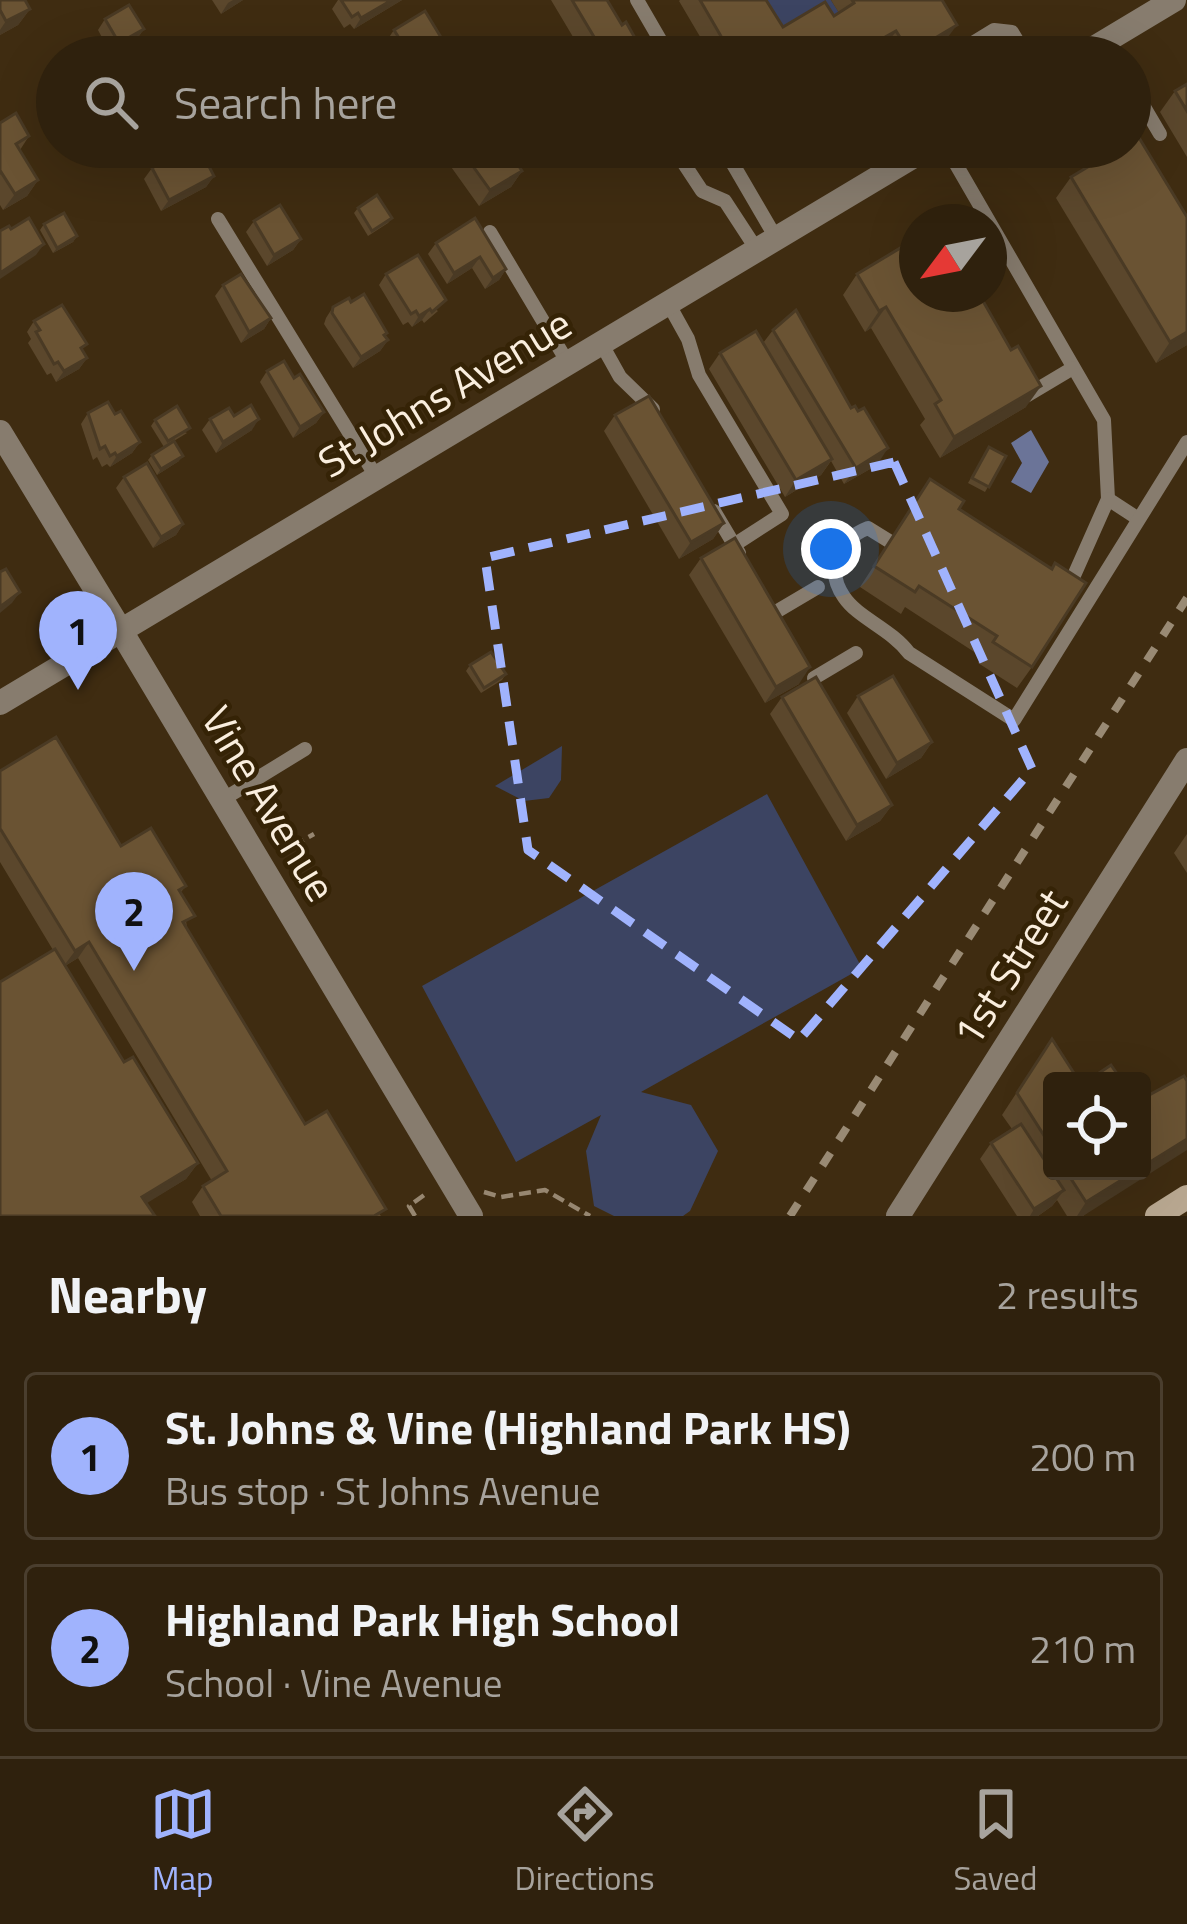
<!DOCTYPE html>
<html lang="en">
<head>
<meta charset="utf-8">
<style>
	body { margin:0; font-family:"Titillium Web",sans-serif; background:#3b2e1b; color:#f1f3f6 }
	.controls { position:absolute; right:36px; bottom:36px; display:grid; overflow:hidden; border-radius:12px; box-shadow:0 12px 48px #0002 }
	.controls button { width:108px; height:108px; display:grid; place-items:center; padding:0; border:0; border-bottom:3px solid #4a3e2e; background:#2f210d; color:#f1f3f6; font:60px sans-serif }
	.compass { position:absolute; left:899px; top:204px; width:108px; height:108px; border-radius:50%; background:#2f210d; box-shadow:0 12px 48px #0002; rotate:238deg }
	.you { position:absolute; left:831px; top:549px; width:42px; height:42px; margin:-30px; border:9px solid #fff; border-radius:50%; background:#1a73e8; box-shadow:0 0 0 18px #1a73e833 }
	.badge { display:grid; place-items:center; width:78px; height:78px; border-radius:50%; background:#a0b3fd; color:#111; font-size:39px; font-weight:700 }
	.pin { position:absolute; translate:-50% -99px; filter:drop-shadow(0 3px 6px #0008) }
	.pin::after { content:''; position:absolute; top:63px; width:42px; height:36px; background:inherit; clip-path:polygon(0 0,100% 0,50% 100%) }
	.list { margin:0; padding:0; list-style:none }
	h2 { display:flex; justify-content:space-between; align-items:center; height:156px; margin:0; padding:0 48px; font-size:51px }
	h2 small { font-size:39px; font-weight:400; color:#a7a39d }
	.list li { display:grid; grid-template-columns:78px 1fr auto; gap:36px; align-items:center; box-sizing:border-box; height:168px; margin:0 24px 24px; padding:0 24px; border:3px solid #4a3e2e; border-radius:12px }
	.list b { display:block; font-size:45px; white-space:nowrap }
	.list p { margin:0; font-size:39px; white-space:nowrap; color:#a7a39d }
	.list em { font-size:39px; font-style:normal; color:#a7a39d }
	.icon { flex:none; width:66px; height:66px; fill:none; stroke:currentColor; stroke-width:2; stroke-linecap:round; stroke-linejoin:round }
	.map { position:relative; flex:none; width:1187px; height:1216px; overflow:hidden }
	.search { position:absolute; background:#2f210d; box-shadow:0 12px 48px #0002; left:36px; right:36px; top:36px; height:132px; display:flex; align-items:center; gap:30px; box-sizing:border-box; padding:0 42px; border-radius:66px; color:#a7a39d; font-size:45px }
	.sheet { height:540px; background:#2f210d }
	nav { display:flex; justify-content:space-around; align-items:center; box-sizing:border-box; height:168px; border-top:3px solid #4a3e2e; background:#2f210d; font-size:33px; color:#a7a39d }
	nav a { display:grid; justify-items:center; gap:6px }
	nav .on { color:#a0b3fd }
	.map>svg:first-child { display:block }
	.green { fill:#3c4462 }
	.water { fill:#6b7498 }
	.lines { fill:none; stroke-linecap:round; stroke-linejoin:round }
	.path { stroke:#978771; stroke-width:4.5; stroke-dasharray:12 6; stroke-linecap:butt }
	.service { stroke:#877c6e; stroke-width:14 }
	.minor { stroke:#877c6e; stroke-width:24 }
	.tertiary { stroke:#877c6e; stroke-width:24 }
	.secondary { stroke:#b8a790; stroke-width:24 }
	.rail { stroke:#998a74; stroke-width:8; stroke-dasharray:15 15; stroke-linecap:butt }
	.wall { fill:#5b472c }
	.shaded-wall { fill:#4a3a24 }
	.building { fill:#6a5333; stroke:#4a3a24; stroke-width:3 }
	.marked { fill:none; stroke:#a0b3fd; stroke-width:9; stroke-dasharray:24 15; stroke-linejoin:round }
	.labels { text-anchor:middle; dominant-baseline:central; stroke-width:9; stroke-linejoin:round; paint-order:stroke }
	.street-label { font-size:42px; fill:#faeede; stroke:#352306 }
</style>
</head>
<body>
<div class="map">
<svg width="1187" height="1216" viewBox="0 0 1187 1216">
	<rect width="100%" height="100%" fill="#3f2c11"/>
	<g class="green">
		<polygon points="749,0 831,0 843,19 772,44"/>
		<polygon points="562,746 561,780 549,798 524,801 495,786"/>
		<polygon points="767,794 862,968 641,1092 691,1105 718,1151 690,1211 683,1216 614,1216 594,1206 586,1151 601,1115 516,1162 422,986"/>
	</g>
	<polygon class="water" points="1031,430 1049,462 1031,493 1011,482 1022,463 1011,443"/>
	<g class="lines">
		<g class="path">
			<polyline points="293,846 314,834"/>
			<polyline points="484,1192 501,1197 545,1190 590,1216"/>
			<polyline points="415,1216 409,1206 427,1193"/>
		</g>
		<g class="service">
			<polyline points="637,0 670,57"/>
			<polyline points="950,57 994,30 1012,32 1027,57"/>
			<polyline points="1130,83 1160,134"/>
			<polyline points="673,147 702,191 725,201 757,250"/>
			<polyline points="723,147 776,238"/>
			<polyline points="946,147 1104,420 1108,499 1068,589"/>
			<polyline points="218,219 377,478"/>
			<polyline points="490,232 568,363"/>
			<polyline points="668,303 688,339 699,375 782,514 734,545"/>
			<polyline points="601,343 620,377 653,409"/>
			<polyline points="1026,396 1073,368"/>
			<polyline points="1108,499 1137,518"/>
			<polyline points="714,511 739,553"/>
			<path d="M 889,541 L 868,528 C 840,539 824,568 844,597 C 858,618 891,629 909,653 L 1014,720 L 1187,442"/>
			<polyline points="774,613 818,587"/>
			<polyline points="814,678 856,653"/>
			<polyline points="222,800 305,749"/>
		</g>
		<polyline class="minor" points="0,432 121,631"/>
		<g class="tertiary">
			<polyline points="1079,57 1174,0"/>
			<polyline points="121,631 471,1216"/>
			<polyline points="0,703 929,147"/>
			<polyline points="898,1216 1187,760"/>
		</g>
		<polyline class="secondary" points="1157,1216 1187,1197"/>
		<polyline class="rail" points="790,1216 1187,598"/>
	</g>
	<g class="wall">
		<polygon points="0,0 26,1 30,9 18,25 0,35"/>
		<polygon points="212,0 243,0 221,14"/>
		<polygon points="338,0 402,0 354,29 350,24 344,28 332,9"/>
		<polygon points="551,0 609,0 608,2 622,25 635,38 632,43 639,55 646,57 585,57"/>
		<polygon points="680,0 766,0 783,27 834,16 839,13 831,0 942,0 945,41 918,57 891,57 885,47 882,49 887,57 712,57 679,1"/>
		<polygon points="105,19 144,29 136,40 111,54 98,30"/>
		<polygon points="394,30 453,57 390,57 383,46"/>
		<polygon points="1187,84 1187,157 1160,112 1175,91"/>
		<polygon points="0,123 29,136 20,150 38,180 27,196 3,210 0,205"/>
		<polygon points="190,147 222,147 204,158 214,176 206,187 161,211 144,179 152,168"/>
		<polygon points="445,147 507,147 522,171 511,187 479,206 449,164 452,159"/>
		<polygon points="1071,177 1187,217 1187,345 1156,363 1056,198"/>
		<polygon points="358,208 392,218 388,223 368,236 354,213"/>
		<polygon points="475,218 506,269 499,280 485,289 472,268 447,284 428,254 436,243"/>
		<polygon points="254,221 301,239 293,250 267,266 246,232"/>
		<polygon points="44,224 77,236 73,242 53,253 40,230"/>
		<polygon points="386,274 438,311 424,323 422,320 412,327 408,322 403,325 379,285"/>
		<polygon points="857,274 1026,407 940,458 920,425 925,419 871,328 865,332 843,295"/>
		<polygon points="223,285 271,318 264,329 241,343 215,296"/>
		<polygon points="351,302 387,333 385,336 388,340 380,351 353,368 324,324 326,318 333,307"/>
		<polygon points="34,321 82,351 87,358 79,369 56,382 51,373 47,375 28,343 31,339 27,332"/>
		<polygon points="773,330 877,465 844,484 831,461 821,475 785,497 709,369 720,353 763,343"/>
		<polygon points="267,371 294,378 324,412 316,423 293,438 260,382"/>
		<polygon points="88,413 115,414 140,442 132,453 110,467 107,464 102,467 97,457 93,460 81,424"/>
		<polygon points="615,415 724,523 713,539 679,559 604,431"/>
		<polygon points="234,416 252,430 216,453 202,430 210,419"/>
		<polygon points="155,420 187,433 164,447 151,426"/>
		<polygon points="989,447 1006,456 985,492 968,483"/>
		<polygon points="152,455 179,461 157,475 148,460"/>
		<polygon points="124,477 183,524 176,535 153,548 116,488"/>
		<polygon points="930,479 959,509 1032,667 1017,688 978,663 982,657 905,607 901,614 860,587"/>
		<polygon points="701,558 799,684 765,703 689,575"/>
		<polygon points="470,665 506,674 502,680 481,693 466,671"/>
		<polygon points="858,696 932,742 921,758 886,779 847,713"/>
		<polygon points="782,697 892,805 880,821 846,841 770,714"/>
		<polygon points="0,771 186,886 181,892 187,927 305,1124 381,1216 200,1216 192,1202 203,1186 212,1181 78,958 65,966 124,1062 198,1163 186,1179 146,1203 0,1216 53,950 0,862"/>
		<polygon points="1187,834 1187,873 1174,853"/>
		<polygon points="1038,1060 1052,1081 1052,1171 1142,1171 1083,1216 1067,1216 1057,1200 1052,1206 1038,1216 1017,1216 980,1159 991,1143 1012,1129 1002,1115"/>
	</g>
	<g class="shaded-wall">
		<polygon points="233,0 243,0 221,14 228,3"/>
		<polygon points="392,0 402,0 354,29 361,18"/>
		<polygon points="30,9 18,25 0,35 0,30 6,21"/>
		<polygon points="957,25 945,41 918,57 907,57 910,53"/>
		<polygon points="144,29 136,40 111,54 119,43"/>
		<polygon points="896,31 885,47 867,57 878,41"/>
		<polygon points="212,147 222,147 197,162 204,151"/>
		<polygon points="522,171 511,187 479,206 490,190"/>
		<polygon points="214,176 206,187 161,211 169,200"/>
		<polygon points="38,180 27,196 3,210 15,194"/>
		<polygon points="77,236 73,242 53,253 57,248"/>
		<polygon points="301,239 293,250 267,266 274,255"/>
		<polygon points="44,244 36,255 0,279 0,273"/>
		<polygon points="480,257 472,268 447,284 454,273"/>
		<polygon points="506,269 499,280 485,289 493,278"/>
		<polygon points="886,307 871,328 865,332 879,311"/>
		<polygon points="430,309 422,320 412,327 419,316"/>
		<polygon points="271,318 264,329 241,343 249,332"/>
		<polygon points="1187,332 1187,345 1156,363 1170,342"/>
		<polygon points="388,340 380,351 353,368 361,357"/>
		<polygon points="87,358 79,369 56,382 64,371"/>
		<polygon points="1041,386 1026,407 940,458 954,437"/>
		<polygon points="324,412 316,423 293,438 300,427"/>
		<polygon points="259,419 252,430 216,453 223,442"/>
		<polygon points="140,442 132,453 110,467 117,456"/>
		<polygon points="888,448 877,465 844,484 856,468"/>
		<polygon points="183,456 179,461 157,475 161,469"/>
		<polygon points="832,459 821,475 785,497 796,480"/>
		<polygon points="724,523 713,539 679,559 691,542"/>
		<polygon points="183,524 176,535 153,548 161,537"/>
		<polygon points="20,592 12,603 0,613 0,607"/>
		<polygon points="810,667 799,684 765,703 776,687"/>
		<polygon points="932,742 921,758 886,779 897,763"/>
		<polygon points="892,805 880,821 846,841 857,825"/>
		<polygon points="89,942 78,958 63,967 75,951"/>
		<polygon points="1187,1139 1187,1150 1083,1216 1077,1216 1086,1202 1136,1171 1142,1171 1142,1167"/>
		<polygon points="198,1163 186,1179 131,1213 142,1197"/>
		<polygon points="1064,1190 1052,1206 1038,1216 1030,1216 1034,1209"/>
	</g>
	<g class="building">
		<polygon points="0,0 25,0 30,9 6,21 0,10"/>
		<polygon points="341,0 392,0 361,18 358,13 352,17"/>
		<polygon points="572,0 607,0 622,25 626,22 635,38 630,40 639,55 644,52 646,57 606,57"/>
		<polygon points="700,0 766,0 783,27 825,2 834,16 854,3 852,0 942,0 957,25 910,53 896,31 878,41 887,57 860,57 859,55 855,57 733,57"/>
		<polygon points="129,5 144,29 119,43 105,19"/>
		<polygon points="425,11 453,57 411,57 394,30"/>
		<polygon points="1187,84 1187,111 1175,91"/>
		<polygon points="16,113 29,136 16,144 38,180 15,194 1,172 0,173 0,123"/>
		<polygon points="1138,136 1187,217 1187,332 1170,342 1071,177 1121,147 1130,147 1130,141"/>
		<polygon points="191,147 199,147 214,176 169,200 152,168"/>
		<polygon points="507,147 522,171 490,190 460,148"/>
		<polygon points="377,195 392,218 372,231 358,208"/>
		<polygon points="280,205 301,239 274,255 254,221"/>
		<polygon points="64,213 77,236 57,248 44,224"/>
		<polygon points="29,218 44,244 0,273 0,231 9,226 11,229"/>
		<polygon points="475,218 506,269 493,278 480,257 454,273 436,243"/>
		<polygon points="917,238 917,294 979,294 1011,350 1018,346 1041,386 954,437 935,404 941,400 886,307 879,311 857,274"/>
		<polygon points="418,255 446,300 432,312 430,309 419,316 416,311 411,314 386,274"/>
		<polygon points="241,274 271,318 249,332 223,285"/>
		<polygon points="364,294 387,333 384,335 388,340 361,357 332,313 333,307 349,298 351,302"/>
		<polygon points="62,305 87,344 81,348 87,358 64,371 58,362 54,364 36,332 40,330 34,321"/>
		<polygon points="796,310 851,408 855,406 858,411 864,408 888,448 856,468 773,330"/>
		<polygon points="756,331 832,459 796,480 720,353"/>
		<polygon points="284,361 294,378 300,374 324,412 300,427 267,371"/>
		<polygon points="649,396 724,523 691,542 615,415"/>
		<polygon points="108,402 115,414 121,411 140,442 117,456 115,453 110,456 105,446 100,449 88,413"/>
		<polygon points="251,405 259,419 223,442 210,419 229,408 234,416"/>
		<polygon points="177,406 190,428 168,441 155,420"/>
		<polygon points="174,441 183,456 161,469 152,455"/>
		<polygon points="989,447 1006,456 989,487 972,478"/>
		<polygon points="147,463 183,524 161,537 124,477"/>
		<polygon points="930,479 964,501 959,509 1052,569 1055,563 1086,583 1032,667 993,642 997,636 919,586 915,592 874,566"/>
		<polygon points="735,538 810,667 776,687 701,558"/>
		<polygon points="6,569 20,592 0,607 0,572"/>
		<polygon points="491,652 506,674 484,688 470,665"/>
		<polygon points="893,676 932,742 897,763 858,696"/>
		<polygon points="816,677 892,805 857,825 782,697"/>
		<polygon points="56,737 121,846 151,828 186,886 179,890 195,916 183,922 305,1124 327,1111 386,1209 374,1216 221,1216 203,1186 227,1171 89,942 75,951 1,830 0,830 0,771"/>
		<polygon points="55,949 124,1062 133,1057 198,1163 142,1197 155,1216 0,1216 0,982"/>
		<polygon points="1052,1039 1079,1081 1052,1081 1052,1148 1017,1093"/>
		<polygon points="1111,1065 1122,1081 1087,1081"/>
		<polygon points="1184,1076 1187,1081 1187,1139 1142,1167 1142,1099"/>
		<polygon points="1021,1124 1064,1190 1034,1209 991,1143"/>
		<polygon points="1066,1171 1136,1171 1086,1202"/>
	</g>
	<path class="marked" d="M 894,462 L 1032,769 L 799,1040 L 528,850 L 485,558 Z"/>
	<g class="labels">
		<g class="street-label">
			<text transform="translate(444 392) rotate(-31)">St Johns Avenue</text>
			<text transform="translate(270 803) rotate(59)">Vine Avenue</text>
			<text transform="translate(1009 967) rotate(-58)">1st Street</text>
		</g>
	</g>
</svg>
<div class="controls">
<button><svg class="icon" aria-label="locate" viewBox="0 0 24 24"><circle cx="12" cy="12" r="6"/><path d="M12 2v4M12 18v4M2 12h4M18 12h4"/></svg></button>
</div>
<svg class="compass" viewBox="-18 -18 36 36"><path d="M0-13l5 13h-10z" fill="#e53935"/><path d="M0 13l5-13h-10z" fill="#a7a39d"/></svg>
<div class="you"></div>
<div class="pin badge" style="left:78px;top:690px">1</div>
<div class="pin badge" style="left:134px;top:971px">2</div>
<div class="search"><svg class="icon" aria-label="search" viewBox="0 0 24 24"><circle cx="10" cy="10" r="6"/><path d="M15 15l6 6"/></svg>Search here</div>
</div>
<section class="sheet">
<h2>Nearby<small>2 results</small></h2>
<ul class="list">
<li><span class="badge">1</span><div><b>St. Johns &amp; Vine (Highland Park HS)</b><p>Bus stop · St Johns Avenue</p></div><em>200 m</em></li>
<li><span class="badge">2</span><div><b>Highland Park High School</b><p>School · Vine Avenue</p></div><em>210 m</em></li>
</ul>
</section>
<nav>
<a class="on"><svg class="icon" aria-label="map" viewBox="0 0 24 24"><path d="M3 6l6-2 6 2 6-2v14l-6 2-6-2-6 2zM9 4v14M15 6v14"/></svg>Map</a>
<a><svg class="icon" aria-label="directions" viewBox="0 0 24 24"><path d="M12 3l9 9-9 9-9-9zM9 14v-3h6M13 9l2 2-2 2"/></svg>Directions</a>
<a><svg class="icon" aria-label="saved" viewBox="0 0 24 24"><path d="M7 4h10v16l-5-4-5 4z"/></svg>Saved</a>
</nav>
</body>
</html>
